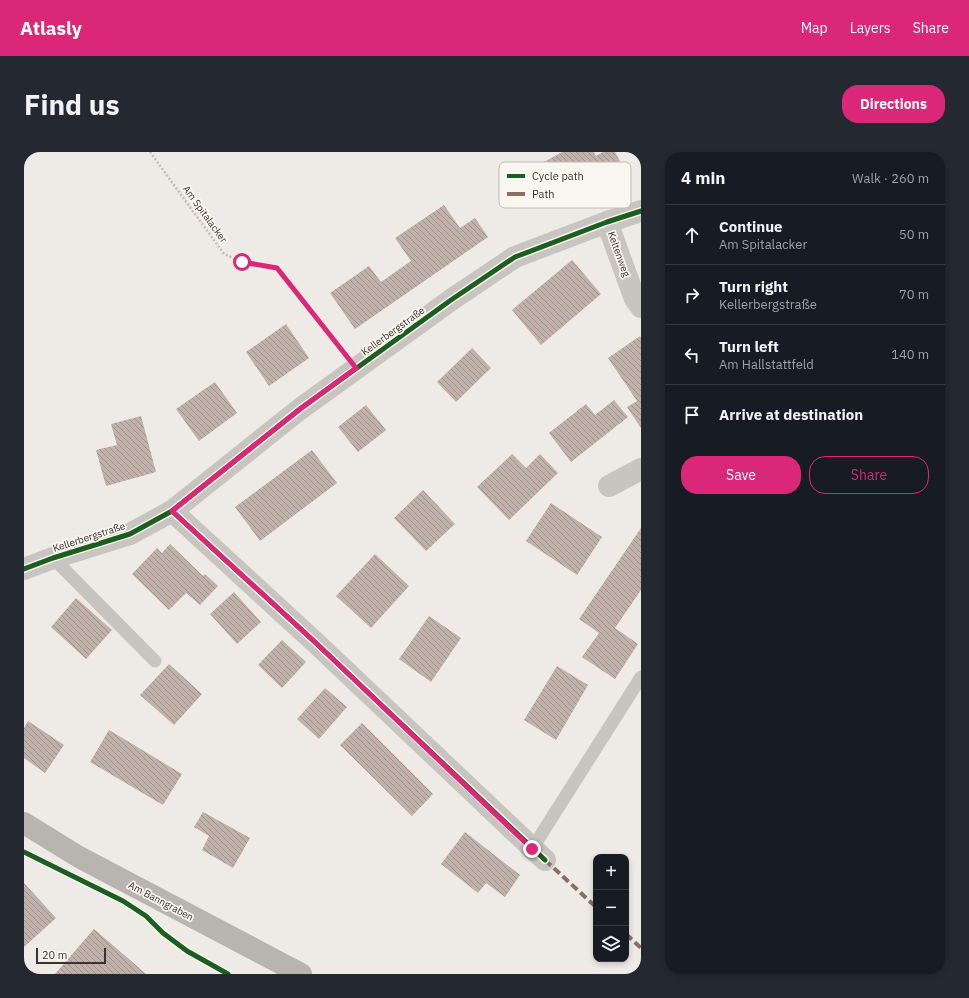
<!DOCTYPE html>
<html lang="en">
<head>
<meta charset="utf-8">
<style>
	body { margin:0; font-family:"IBM Plex Sans",sans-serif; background:#242831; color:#f1f3f6 }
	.controls { position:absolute; right:12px; bottom:12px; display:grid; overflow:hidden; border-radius:8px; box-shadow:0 2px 6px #0003 }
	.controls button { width:36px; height:36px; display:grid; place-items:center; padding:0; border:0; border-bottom:1px solid #363941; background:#171b24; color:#f1f3f6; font:20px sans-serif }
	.scale { position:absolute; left:12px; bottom:10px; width:70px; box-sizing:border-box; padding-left:4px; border:2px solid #39322d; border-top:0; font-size:11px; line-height:14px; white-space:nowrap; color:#39322d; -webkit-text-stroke:3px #f9f6ef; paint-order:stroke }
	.stop { position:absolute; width:12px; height:12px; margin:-9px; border:3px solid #db2777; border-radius:50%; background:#fff }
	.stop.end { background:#db2777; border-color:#fff; box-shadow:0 1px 4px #0008 }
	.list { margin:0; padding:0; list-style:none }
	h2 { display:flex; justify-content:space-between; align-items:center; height:52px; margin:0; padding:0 16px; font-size:17px }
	h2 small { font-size:13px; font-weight:400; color:#9ea1a6 }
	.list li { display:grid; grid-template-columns:26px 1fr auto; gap:12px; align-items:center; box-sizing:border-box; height:60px; padding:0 16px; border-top:1px solid #363941 }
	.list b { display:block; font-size:15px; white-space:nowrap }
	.list p { margin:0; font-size:13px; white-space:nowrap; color:#9ea1a6 }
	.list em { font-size:13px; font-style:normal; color:#9ea1a6 }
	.actions { display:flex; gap:8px; padding:12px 16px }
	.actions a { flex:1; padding:9px 0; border:1px solid #db2777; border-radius:16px; text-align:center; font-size:14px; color:#db2777 }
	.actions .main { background:#db2777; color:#fff }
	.icon { flex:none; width:22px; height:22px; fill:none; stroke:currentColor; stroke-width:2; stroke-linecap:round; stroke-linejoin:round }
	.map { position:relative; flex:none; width:617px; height:822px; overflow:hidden; border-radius:16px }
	header { display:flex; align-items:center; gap:24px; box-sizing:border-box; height:56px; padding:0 20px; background:#db2777; color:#fff }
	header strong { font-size:19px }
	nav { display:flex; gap:22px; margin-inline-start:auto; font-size:14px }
	.intro { display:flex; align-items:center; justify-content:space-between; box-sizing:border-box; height:96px; padding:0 24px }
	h1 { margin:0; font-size:28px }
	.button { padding:10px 18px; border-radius:16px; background:#db2777; color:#fff; font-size:14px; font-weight:700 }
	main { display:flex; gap:24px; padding:0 24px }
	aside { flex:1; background:#171b24; border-radius:16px; box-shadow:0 2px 6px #0003 }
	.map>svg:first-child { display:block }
	.building { fill:url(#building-back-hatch) }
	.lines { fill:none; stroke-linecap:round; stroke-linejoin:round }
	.path { stroke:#c1bcb7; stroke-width:2.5; stroke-dasharray:2 2; stroke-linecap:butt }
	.service { stroke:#c8c4bf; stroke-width:13 }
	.minor { stroke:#c8c4bf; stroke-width:22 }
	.secondary { stroke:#b8b4af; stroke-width:22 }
	.quiet { stroke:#8d6e63; stroke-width:4; stroke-dasharray:8 4; stroke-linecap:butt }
	.cycleway-casing { stroke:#f9f6ef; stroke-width:8 }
	.cycleway { stroke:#1b5e20; stroke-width:5 }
	.route { stroke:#db2777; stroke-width:5 }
	.labels { text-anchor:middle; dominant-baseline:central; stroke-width:3.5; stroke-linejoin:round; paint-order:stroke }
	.street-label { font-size:10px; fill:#39322d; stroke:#f9f6ef }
	.key { fill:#f9f6ef; stroke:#bfbbb5; stroke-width:1 }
	.key-label { font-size:11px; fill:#39322d }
</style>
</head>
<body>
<header>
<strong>Atlasly</strong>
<nav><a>Map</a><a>Layers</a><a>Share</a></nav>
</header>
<div class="intro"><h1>Find us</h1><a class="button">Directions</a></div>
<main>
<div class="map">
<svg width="617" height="822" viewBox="0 0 617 822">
	<defs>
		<pattern id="building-back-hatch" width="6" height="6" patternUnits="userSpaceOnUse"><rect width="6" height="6" fill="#c0b2aa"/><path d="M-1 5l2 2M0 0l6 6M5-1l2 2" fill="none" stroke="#9d918b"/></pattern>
	</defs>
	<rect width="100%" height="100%" fill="#eeebe6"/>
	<g class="building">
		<polygon points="538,0 570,0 572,4 579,0 591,0 604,24 544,56 520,10"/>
		<polygon points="613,0 617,0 617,9"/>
		<polygon points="420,53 436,76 451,66 464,85 331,177 306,141 345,114 357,130 387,109 371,86"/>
		<polygon points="548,108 577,142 517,193 488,158"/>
		<polygon points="262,172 285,206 245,234 222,200"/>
		<polygon points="616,184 617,186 617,276 603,255 613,249 584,206"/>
		<polygon points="448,196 467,216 432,250 413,230"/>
		<polygon points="191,230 213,261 175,289 152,257"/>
		<polygon points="590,248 604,265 547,310 525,281 562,252 571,263"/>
		<polygon points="342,253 362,278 334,300 314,275"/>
		<polygon points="117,264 132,320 82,334 72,298 93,293 87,272"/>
		<polygon points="288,298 313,331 236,389 211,355"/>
		<polygon points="488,302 502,316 516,302 534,321 485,368 453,335"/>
		<polygon points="399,338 431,372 402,399 370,366"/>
		<polygon points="527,351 578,385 553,423 502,389"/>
		<polygon points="617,376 617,438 591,476 614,492 591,527 558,505 575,481 555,467"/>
		<polygon points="146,392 179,424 181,422 194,434 176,453 162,441 145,458 108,422 133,396 138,401"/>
		<polygon points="351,402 385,434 347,476 312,444"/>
		<polygon points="210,440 237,470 213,492 186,462"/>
		<polygon points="52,446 88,478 62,507 27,475"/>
		<polygon points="405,464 437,486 407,530 375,507"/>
		<polygon points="258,488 282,510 258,536 234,513"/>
		<polygon points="145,512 178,542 150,573 116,543"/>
		<polygon points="533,514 564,533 532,588 500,568"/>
		<polygon points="301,536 323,555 295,587 273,567"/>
		<polygon points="4,569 40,593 21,621 0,606 0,576"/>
		<polygon points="338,571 409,642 388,664 316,593"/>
		<polygon points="85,578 158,622 139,653 66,610"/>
		<polygon points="179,660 226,686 209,716 178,698 185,684 170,675"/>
		<polygon points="441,680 496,723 481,745 462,731 454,741 417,712"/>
		<polygon points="0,731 32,766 0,795"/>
		<polygon points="70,777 106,808 122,822 31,822"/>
		<polygon points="0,813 8,822 0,822"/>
	</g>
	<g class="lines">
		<polyline class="path" points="126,0 200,102 218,110 253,116 319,200"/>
		<g class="service">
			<polyline points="29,406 131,509"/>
			<polyline points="508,697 617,525"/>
		</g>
		<g class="minor">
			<polyline points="583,70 611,147 617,155"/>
			<polyline points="585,334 617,317"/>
			<polyline points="148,359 293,492 521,708"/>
			<polyline points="0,417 29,406 106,382 148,359 276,257 427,148 491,105 583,70 617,59"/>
		</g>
		<polyline class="secondary" points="0,671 55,705 277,822"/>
		<g class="quiet">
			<polyline points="521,708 572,755"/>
			<polyline points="602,782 617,796"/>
		</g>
		<defs>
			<g id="cycleway">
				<polyline points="148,359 293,492 521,708"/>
				<polyline points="0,417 29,406 106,382 148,359 276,257 427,148 491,105 583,70 617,59"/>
				<polyline points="0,700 99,749 122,764 139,781 163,799 204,822"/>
			</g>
		</defs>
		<use href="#cycleway" class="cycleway-casing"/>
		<use href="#cycleway" class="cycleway"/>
	</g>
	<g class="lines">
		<polyline class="route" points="218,110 253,116 332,216 276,257 148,359 293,492 508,697"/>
	</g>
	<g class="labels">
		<g class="street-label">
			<text transform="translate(181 62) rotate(54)">Am Spitalacker</text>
			<text transform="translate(595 102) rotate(70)">Keltenweg</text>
			<text transform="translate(369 179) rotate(-36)">Kellerbergstraße</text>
			<text transform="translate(65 385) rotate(-18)">Kellerbergstraße</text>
			<text transform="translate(137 749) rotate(28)">Am Banngraben</text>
		</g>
	</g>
	<rect x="475" y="10" width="132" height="46" rx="6" class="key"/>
	<rect x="483" y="22" width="18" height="4" fill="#1b5e20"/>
	<rect x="483" y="40" width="18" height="4" fill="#8d6e63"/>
	<g class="key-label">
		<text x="508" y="28">Cycle path</text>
		<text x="508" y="46">Path</text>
	</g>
</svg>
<div class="controls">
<button>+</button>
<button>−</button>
<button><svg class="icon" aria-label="layers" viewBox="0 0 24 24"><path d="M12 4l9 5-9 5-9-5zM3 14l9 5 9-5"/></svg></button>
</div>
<div class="scale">20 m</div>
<div class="stop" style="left:218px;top:110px"></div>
<div class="stop end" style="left:508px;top:697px"></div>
</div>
<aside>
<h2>4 min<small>Walk · 260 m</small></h2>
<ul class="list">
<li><svg class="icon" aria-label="ahead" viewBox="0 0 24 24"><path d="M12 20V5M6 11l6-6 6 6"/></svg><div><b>Continue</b><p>Am Spitalacker</p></div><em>50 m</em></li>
<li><svg class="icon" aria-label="right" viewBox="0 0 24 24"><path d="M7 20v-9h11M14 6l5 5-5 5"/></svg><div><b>Turn right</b><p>Kellerbergstraße</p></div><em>70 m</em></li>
<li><svg class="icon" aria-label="left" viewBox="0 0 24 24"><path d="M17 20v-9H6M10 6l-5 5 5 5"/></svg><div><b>Turn left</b><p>Am Hallstattfeld</p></div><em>140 m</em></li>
<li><svg class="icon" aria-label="arrive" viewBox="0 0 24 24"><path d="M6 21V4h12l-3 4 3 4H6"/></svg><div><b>Arrive at destination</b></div></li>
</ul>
<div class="actions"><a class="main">Save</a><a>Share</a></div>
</aside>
</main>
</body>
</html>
